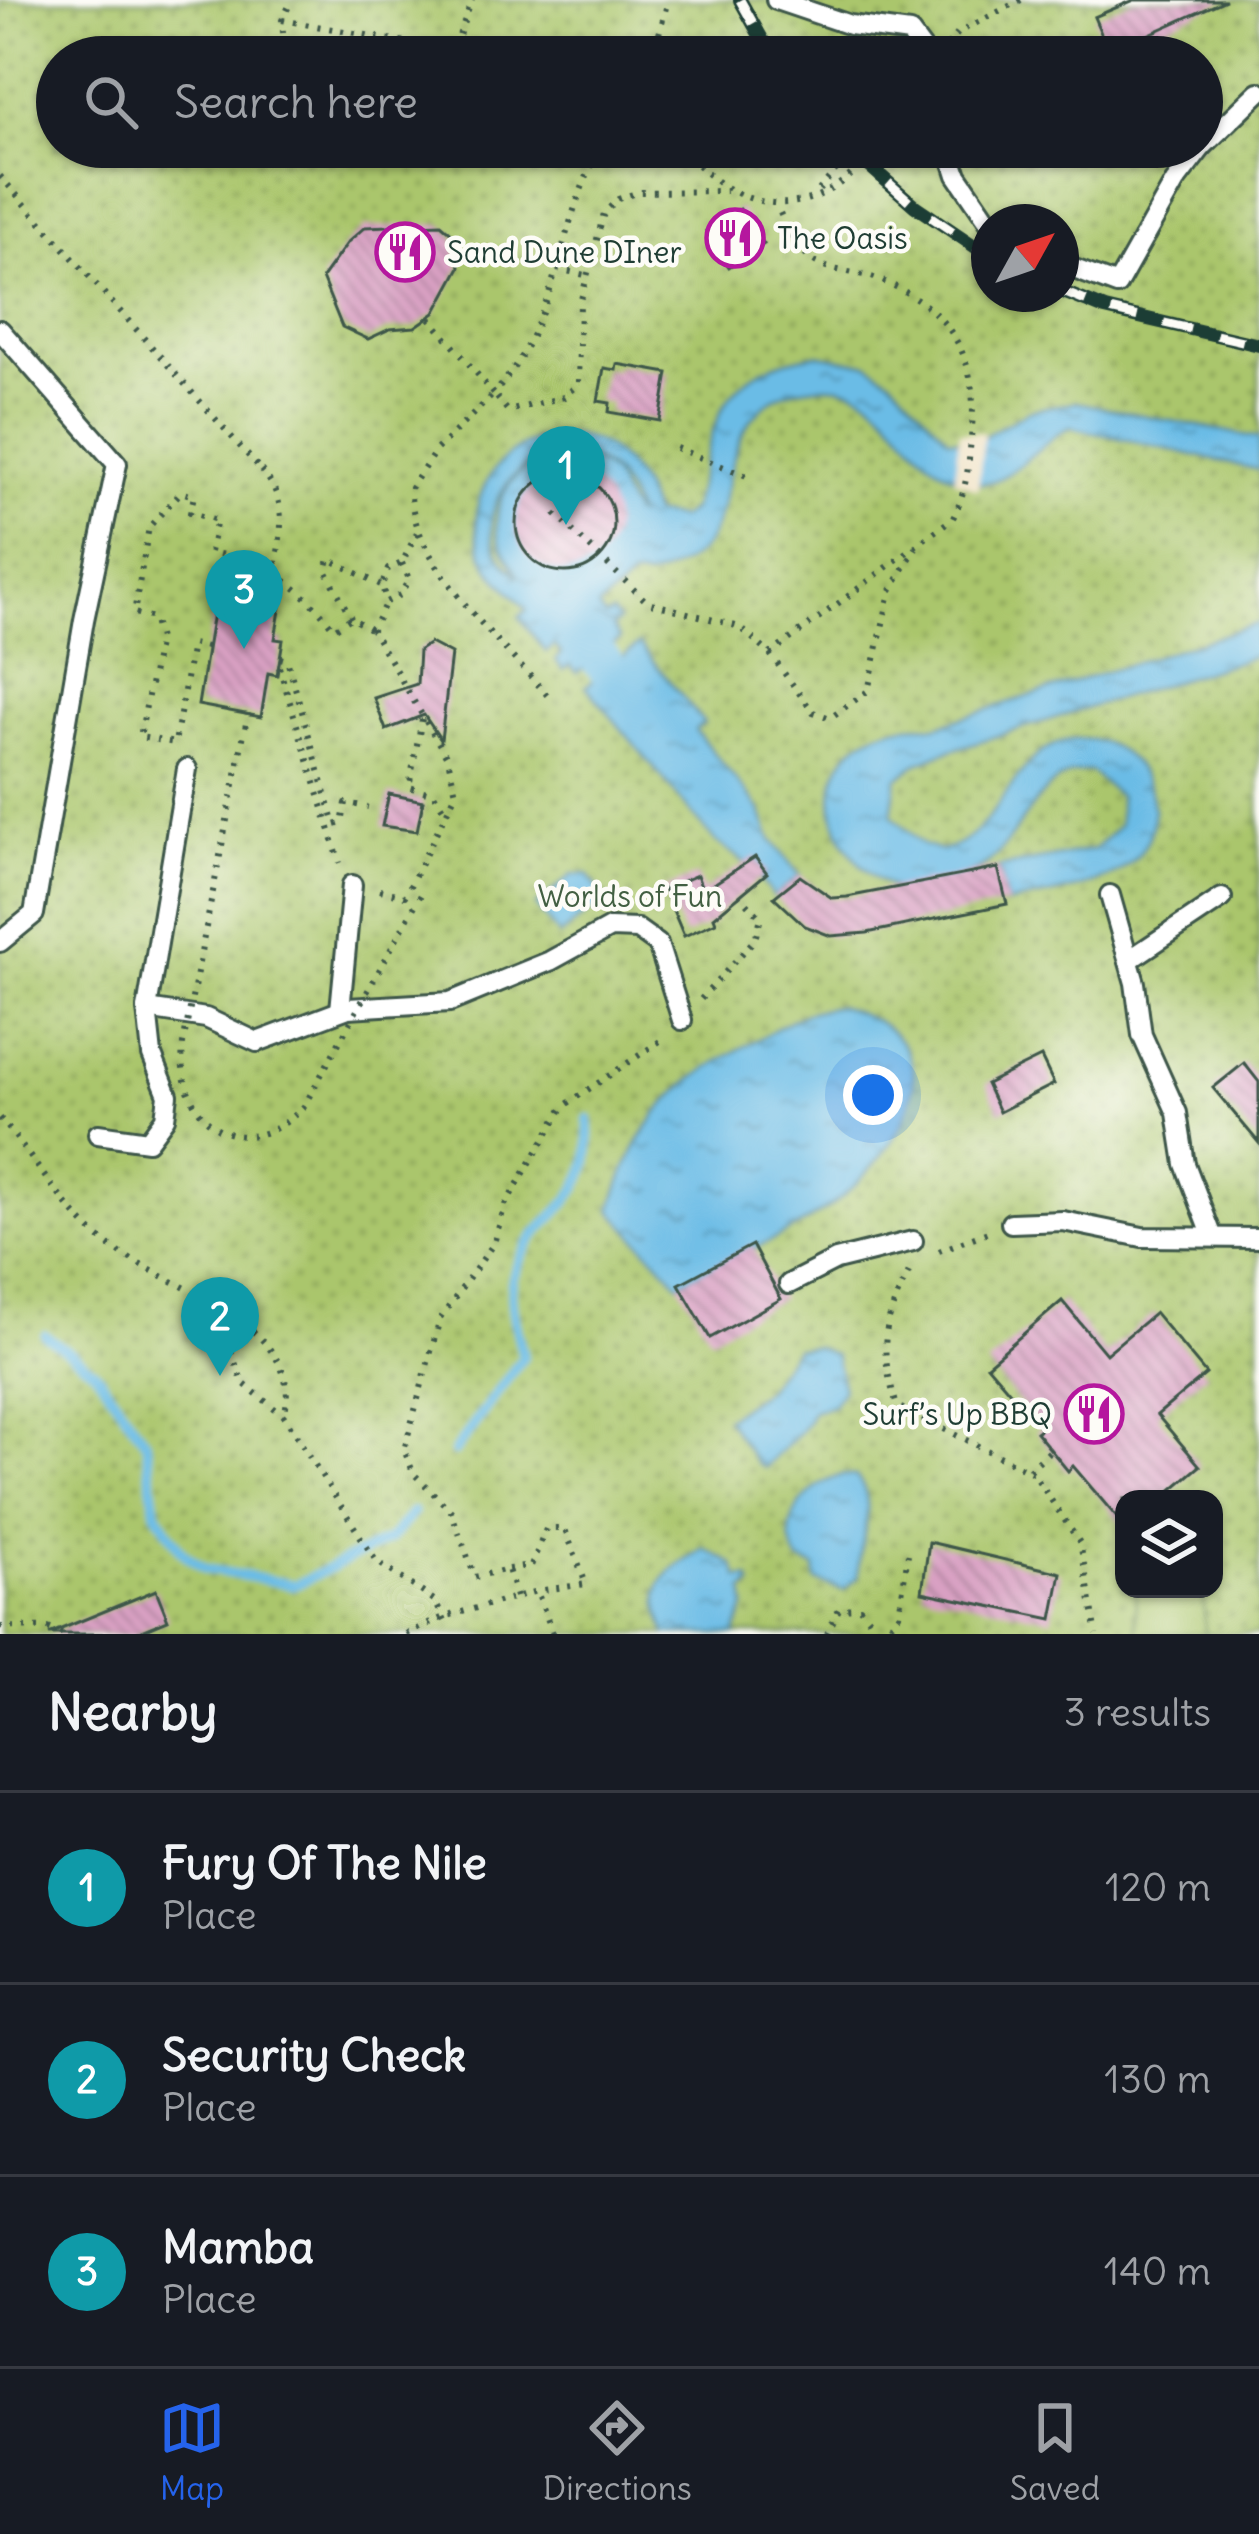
<!DOCTYPE html>
<html lang="en">
<head>
<meta charset="utf-8">
<style>
	body { margin:0; font-family:Delius,sans-serif; background:#20242c; color:#f1f3f6 }
	.controls { position:absolute; right:36px; bottom:36px; display:grid; overflow:hidden; border-radius:24px; box-shadow:0 3px 9px #0004 }
	.controls button { width:108px; height:108px; display:grid; place-items:center; padding:0; border:0; border-bottom:3px solid #363941; background:#171b24; color:#f1f3f6; font:60px sans-serif }
	.compass { position:absolute; left:971px; top:204px; width:108px; height:108px; border-radius:50%; background:#171b24; box-shadow:0 3px 9px #0004; rotate:50deg }
	.you { position:absolute; left:873px; top:1095px; width:42px; height:42px; margin:-30px; border:9px solid #fff; border-radius:50%; background:#1a73e8; box-shadow:0 0 0 18px #1a73e833 }
	.badge { display:grid; place-items:center; width:78px; height:78px; border-radius:50%; background:#2563eb; color:#fff; font-size:39px; font-weight:700 }
	.pin { position:absolute; translate:-50% -99px; filter:drop-shadow(0 3px 6px #0008) }
	.pin::after { content:''; position:absolute; top:63px; width:42px; height:36px; background:inherit; clip-path:polygon(0 0,100% 0,50% 100%) }
	.list { margin:0; padding:0; list-style:none }
	h2 { display:flex; justify-content:space-between; align-items:center; height:156px; margin:0; padding:0 48px; font-size:51px }
	h2 small { font-size:39px; font-weight:400; color:#9ea1a6 }
	.list li { display:grid; grid-template-columns:78px 1fr auto; gap:36px; align-items:center; box-sizing:border-box; height:192px; padding:0 48px; border-top:3px solid #363941 }
	.list b { display:block; font-size:45px; white-space:nowrap }
	.list p { margin:0; font-size:39px; white-space:nowrap; color:#9ea1a6 }
	.list em { font-size:39px; font-style:normal; color:#9ea1a6 }
	.icon { flex:none; width:66px; height:66px; fill:none; stroke:currentColor; stroke-width:2; stroke-linecap:round; stroke-linejoin:round }
	.map { position:relative; flex:none; width:1259px; height:1634px; overflow:hidden }
	.search { position:absolute; background:#171b24; box-shadow:0 3px 9px #0004; left:36px; right:36px; top:36px; height:132px; display:flex; align-items:center; gap:30px; box-sizing:border-box; padding:0 42px; border-radius:66px; color:#9ea1a6; font-size:45px }
	.sheet { height:732px; background:#171b24 }
	nav { display:flex; justify-content:space-around; align-items:center; box-sizing:border-box; height:168px; border-top:3px solid #363941; background:#171b24; font-size:33px; color:#9ea1a6 }
	nav a { display:grid; justify-items:center; gap:6px }
	nav .on { color:#2563eb }
	.map>svg:first-child { display:block }
	.park { fill:url(#park-dots); stroke:#648250; stroke-width:3; fill-rule:evenodd }
	.pitch { fill:#aac66c; stroke:#648250; stroke-width:3 }
	.water { fill:url(#water-ripples); stroke:#457c8d; stroke-width:3; fill-rule:evenodd }
	.pier { fill:#f1e3c7 }
	.lines { fill:none; stroke-linecap:round; stroke-linejoin:round }
	.stream { stroke:#6bbce6; stroke-width:10 }
	.canal { stroke:#6bbce6; stroke-width:39 }
	.building { fill:url(#building-back-hatch) }
	.lane-casing { stroke:#3e564a; stroke-width:24 }
	.path { stroke:#3e564a; stroke-width:6; stroke-dasharray:3 9; stroke-linecap:butt }
	.lane { stroke:#fff; stroke-width:18 }
	.rail-casing { stroke:#1f3d34; stroke-width:14 }
	.rail { stroke:#fdfcf7; stroke-width:9; stroke-dasharray:27; stroke-linecap:butt }
	.path-bridge { stroke:#3e564a; stroke-width:6; stroke-dasharray:3 9; stroke-linecap:butt }
	.labels { text-anchor:middle; dominant-baseline:central; stroke-width:9; stroke-linejoin:round; paint-order:stroke }
	.poi-label { font-size:30px; fill:#1f3d34; stroke:#fdfcf7; text-anchor:start }
	.park-label { font-size:30px; fill:#425f42; stroke:#fdfcf7 }
</style>
</head>
<body>
<div class="map">
<svg width="1259" height="1634" viewBox="0 0 1259 1634">
	<defs>
		<pattern id="park-dots" width="8" height="8" patternUnits="userSpaceOnUse" patternTransform="scale(3)"><rect width="8" height="8" fill="#aac66c"/><path d="M2 2h.1M6 6h.1" fill="none" stroke="#8aa25a" stroke-width="1.8" stroke-linecap="round"/></pattern>
		<pattern id="water-ripples" width="26" height="14" patternUnits="userSpaceOnUse" patternTransform="scale(3)"><rect width="26" height="14" fill="#6bbce6"/><path d="M2 4q2-2 4 0t4 0M15 11q2-2 4 0t4 0" fill="none" stroke="#579abb"/></pattern>
		<pattern id="building-back-hatch" width="6" height="6" patternUnits="userSpaceOnUse" patternTransform="scale(3)"><rect width="6" height="6" fill="#d9a0c3"/><path d="M-1 5l2 2M0 0l6 6M5-1l2 2" fill="none" stroke="#af849f"/></pattern>
	</defs>
	<rect width="100%" height="100%" fill="#fdfcf7"/>
	<filter id="ink" filterUnits="userSpaceOnUse"><feTurbulence type="fractalNoise" baseFrequency=".00833" numOctaves="2"/><feDisplacementMap in="SourceGraphic" scale="24" xChannelSelector="R" yChannelSelector="G"/><feConvolveMatrix kernelMatrix="1 2 1 2 8 2 1 2 1" color-interpolation-filters="sRGB"/></filter>
	<filter id="wash" filterUnits="userSpaceOnUse"><feTurbulence type="fractalNoise" baseFrequency=".004" numOctaves="4" result="noise"/><feDisplacementMap in="SourceGraphic" scale="48" xChannelSelector="R" yChannelSelector="G"/><feGaussianBlur stdDeviation="2.7" result="paint"/><feColorMatrix in="noise" values="0 0 0 0 0 0 0 0 0 0 0 0 0 0 0 0 0 1.4 0 .05"/><feComposite in="paint" operator="in"/></filter>
	<g filter="url(#wash)">
		<rect width="100%" height="100%" fill="#f1e3c7"/>
		<path class="park" d="M 0,0 L 1259,0 L 1259,1634 L 0,1634 ZM 57,57 L 1202,57 L 1202,147 L 57,147 ZM 989,222 L 1061,222 L 1061,294 L 989,294 ZM 1124,1499 L 1214,1499 L 1214,1589 L 1124,1589 Z"/>
		<polygon class="pitch" points="1135,1589 1203,1589 1205,1634 1137,1634"/>
		<g class="water">
			<path d="M 817,354 L 869,364 L 893,380 L 948,438 L 974,442 L 1030,410 L 1076,402 L 1259,438 L 1259,470 L 1071,427 C 1041,438 1011,486 978,483 C 906,476 897,382 824,386 C 805,387 787,389 772,400 C 720,435 736,499 705,546 C 696,559 665,574 650,577 C 644,579 638,576 632,578 C 627,580 605,603 598,608 L 605,617 L 612,613 L 619,621 L 612,627 L 620,639 L 577,673 L 570,665 L 563,670 L 556,660 L 562,654 L 555,645 L 546,652 L 519,617 L 527,610 C 512,590 490,577 482,553 C 445,447 606,370 653,514 L 680,518 L 692,509 C 716,425 712,370 817,354 ZM 557,451 C 602,456 623,473 636,515 C 623,505 621,478 601,466 C 555,438 493,473 497,528 C 498,548 512,562 518,576 C 464,533 500,466 557,451 ZM 555,503 L 572,503 L 586,525 L 576,542 L 562,545 L 545,532 L 544,517 Z"/>
			<path d="M 1259,623 L 1259,655 L 945,752 L 915,764 L 897,779 L 892,815 L 923,845 L 941,851 C 1003,839 1011,740 1080,739 C 1144,738 1180,822 1129,864 C 1100,889 1043,895 1007,904 L 998,868 L 1095,849 L 1119,825 L 1119,797 L 1090,771 C 1037,771 1023,835 987,864 C 963,882 923,885 895,889 C 801,842 811,714 936,726 Z"/>
			<polygon points="639,644 704,723 695,730 760,809 771,839 800,876 774,897 750,866 714,840 586,686"/>
			<polygon points="588,874 605,900 559,936 536,906 572,875"/>
			<path d="M 837,1006 C 961,1038 912,1136 842,1197 C 800,1233 728,1258 679,1284 L 611,1210 C 642,1114 672,1084 760,1038 C 793,1020 795,1013 837,1006 Z"/>
			<path d="M 816,1347 L 835,1355 L 843,1389 L 833,1405 L 812,1411 C 803,1437 781,1446 765,1468 L 757,1464 L 726,1418 L 765,1390 L 795,1348 Z"/>
			<path d="M 842,1475 L 856,1476 C 881,1503 857,1544 858,1577 L 843,1590 L 816,1581 L 815,1567 L 799,1561 C 775,1525 804,1487 842,1475 Z"/>
			<path d="M 704,1548 L 733,1564 L 739,1578 L 749,1578 L 752,1585 L 744,1591 L 746,1606 L 735,1634 L 667,1634 C 644,1582 665,1574 704,1548 Z"/>
		</g>
		<polygon class="pier" points="959,432 984,433 978,489 954,480"/>
		<g class="lines">
			<g class="stream">
				<polyline points="45,1335 95,1371 146,1442 156,1512 182,1552 205,1569 295,1585 390,1539 413,1512"/>
				<path d="M 454,1452 L 523,1357 C 518,1333 506,1298 514,1274 C 537,1206 599,1210 588,1119"/>
			</g>
			<polyline class="canal" points="565,616 642,710"/>
		</g>
		<g id="blocks">
			<g class="building">
				<polygon points="1134,0 1226,0 1109,52 1094,17"/>
				<polygon points="740,209 764,244 729,267 706,231"/>
				<polygon points="441,224 454,235 460,267 435,313 415,327 390,329 368,339 342,327 322,278 348,242 365,227"/>
				<polygon points="617,364 668,373 660,421 609,412 610,403 598,401 604,368 616,370"/>
				<circle cx="565" cy="523" r="49"/>
				<polygon points="218,582 283,593 275,639 283,640 277,675 268,673 261,717 198,705"/>
				<polygon points="430,643 451,654 441,740 424,715 386,730 374,698 417,684 419,650"/>
				<polygon points="389,794 423,801 417,831 382,826"/>
				<polygon points="755,857 767,873 714,917 716,922 684,936 664,889 697,875 703,891"/>
				<polygon points="998,868 1007,904 867,933 831,936 805,926 774,897 800,876 832,898 847,897"/>
				<polygon points="1041,1057 1054,1084 999,1112 986,1084"/>
				<polygon points="1244,1063 1259,1082 1259,1143 1213,1088"/>
				<polygon points="752,1245 781,1299 710,1338 679,1284"/>
				<polygon points="1062,1301 1106,1354 1155,1313 1206,1374 1157,1415 1200,1466 1161,1499 1124,1499 1124,1526 1073,1466 1068,1471 1036,1432 1041,1428 987,1365"/>
				<polygon points="929,1542 1061,1573 1052,1619 922,1592"/>
				<polygon points="156,1590 168,1620 134,1634 49,1634"/>
			</g>
		</g>
	</g>
	<g filter="url(#ink)">
		<use href="#blocks" fill-opacity="0" stroke="#3e564a" stroke-width="3"/>
		<g class="lines">
			<defs>
				<g id="lane">
					<polyline points="776,0 850,25 910,33 928,57"/>
					<polyline points="948,147 957,175 989,222"/>
					<polyline points="1202,147 1259,92"/>
					<polyline points="1061,264 1117,285 1175,182 1202,147"/>
					<polyline points="0,330 117,464 84,620 34,914 0,942"/>
					<polyline points="1110,895 1135,983 1142,1035 1177,1113 1185,1164 1212,1235"/>
					<polyline points="1129,960 1222,898"/>
					<polyline points="147,1009 206,1018 257,1042 348,1008 450,1002 550,961 610,928 637,929 658,944 682,1020"/>
					<polyline points="340,1010 352,885"/>
					<polyline points="98,1134 148,1141 165,1118 168,1095 152,1055 147,1009 187,769"/>
					<polyline points="1011,1223 1063,1221 1142,1237 1259,1238"/>
					<polyline points="789,1284 836,1260 913,1241"/>
				</g>
			</defs>
			<use href="#lane" class="lane-casing"/>
			<g class="path">
				<polyline points="282,20 451,50"/>
				<polyline points="948,45 959,32 1021,0"/>
				<polyline points="285,57 282,20 292,0"/>
				<polyline points="451,57 472,0"/>
				<polyline points="653,57 668,0"/>
				<path d="M 682,147 C 738,219 820,225 875,147"/>
				<polyline points="690,158 706,147"/>
				<polyline points="0,176 261,470"/>
				<polyline points="819,190 855,147"/>
				<polyline points="557,269 585,275"/>
				<path d="M 430,318 L 494,394 C 563,313 552,237 601,147"/>
				<polyline points="676,448 752,478"/>
				<path d="M 555,514 L 647,602 L 740,627 L 770,654 L 953,518 C 968,488 969,460 972,427 C 979,354 946,303 874,278 C 854,271 830,272 812,260 C 793,247 786,226 777,206"/>
				<polyline points="402,563 409,579 400,595 386,602 382,585 388,569 402,563 418,530"/>
				<polyline points="351,618 326,570 329,559 381,585"/>
				<path d="M 207,647 L 192,644 L 175,743 L 140,737 L 159,639 L 153,618 L 134,613 L 149,527 L 181,492 L 194,496 L 190,513 L 217,520 L 210,552 C 267,563 299,583 334,629 L 351,618 L 372,630"/>
				<polyline points="770,654 813,712 830,718 868,691 890,592 916,548"/>
				<polyline points="280,658 287,660 335,825 342,823 346,803 368,807"/>
				<polyline points="279,667 340,863"/>
				<path d="M 547,695 C 502,642 408,561 411,488 L 436,450 L 494,394 L 508,411 L 564,397 L 578,384 L 580,303 L 604,213 L 618,199 L 639,192 L 726,191"/>
				<polyline points="422,719 409,787 434,794 446,813"/>
				<polyline points="380,890 405,896 456,793 448,759 372,630 386,602"/>
				<polyline points="701,999 755,939 761,918 740,895"/>
				<path d="M 0,1118 C 35,1159 64,1211 107,1244 C 162,1286 309,1323 284,1416"/>
				<polyline points="939,1251 988,1232"/>
				<path d="M 909,1272 C 881,1326 879,1348 897,1406 L 1033,1473 L 1080,1543 L 1097,1634"/>
				<polyline points="214,1307 243,1383 284,1416 376,1561 434,1600 447,1625"/>
				<polyline points="1029,1470 1051,1450"/>
				<polyline points="508,1569 531,1566 546,1529 565,1529 586,1584 537,1591"/>
				<polyline points="516,1597 508,1569 475,1577 451,1511 414,1474 404,1450 440,1319 494,1243 505,1205 564,1106 663,1039"/>
				<polyline points="0,1627 48,1628 63,1634"/>
				<polyline points="406,1634 444,1617 537,1591 553,1634"/>
				<polyline points="827,1634 839,1609 860,1608 881,1634"/>
				<polyline points="883,1634 899,1614 908,1554"/>
			</g>
			<use href="#lane" class="lane"/>
			<defs>
				<g id="rail">
					<polyline points="740,0 772,57"/>
					<polyline points="848,147 915,206 989,256"/>
					<polyline points="1061,291 1105,309 1259,345"/>
				</g>
			</defs>
			<use href="#rail" class="rail-casing"/>
			<use href="#rail" class="rail"/>
			<g class="path-bridge">
				<path d="M 261,470 C 294,505 278,548 270,591"/>
				<path d="M 248,713 L 183,1044 C 175,1123 245,1170 304,1106 L 423,891"/>
			</g>
		</g>
	</g>
	<defs>
		<symbol id="restaurant-ring" viewBox="-11 -11 22 22"><circle r="9.5" fill="#fdfcf7" stroke="#b5179e" stroke-width="1.5"/><path d="M-5-6h1v4h1v-4h1v4h1v-4h1v5L-1.5 .5V6h-2V.5L-5-1ZM5-6V6H3V1.5H1.5Q1.5-4 5-6Z" fill="#b5179e"/></symbol>
	</defs>
	<g fill-rule="evenodd">
		<use href="#restaurant-ring" x="702" y="205" width="66" height="66"/>
		<use href="#restaurant-ring" x="372" y="219" width="66" height="66"/>
		<use href="#restaurant-ring" x="1061" y="1381" width="66" height="66"/>
	</g>
	<g class="labels">
		<g class="poi-label">
			<text x="777" y="238">The Oasis</text>
			<text x="447" y="252">Sand Dune DIner</text>
			<text x="1052" y="1414" text-anchor="end">Surf’s Up BBQ</text>
		</g>
		<g class="park-label">
			<text x="630" y="896">Worlds of Fun</text>
		</g>
	</g>
</svg>
<div class="controls">
<button><svg class="icon" aria-label="layers" viewBox="0 0 24 24"><path d="M12 4l9 5-9 5-9-5zM3 14l9 5 9-5"/></svg></button>
</div>
<svg class="compass" viewBox="-18 -18 36 36"><path d="M0-13l5 13h-10z" fill="#e53935"/><path d="M0 13l5-13h-10z" fill="#9ea1a6"/></svg>
<div class="you"></div>
<div class="pin badge" style="left:566px;top:525px;background:#0f9aa8">1</div>
<div class="pin badge" style="left:220px;top:1376px;background:#0f9aa8">2</div>
<div class="pin badge" style="left:244px;top:649px;background:#0f9aa8">3</div>
<div class="search"><svg class="icon" aria-label="search" viewBox="0 0 24 24"><circle cx="10" cy="10" r="6"/><path d="M15 15l6 6"/></svg>Search here</div>
</div>
<section class="sheet">
<h2>Nearby<small>3 results</small></h2>
<ul class="list">
<li><span class="badge" style="background:#0f9aa8">1</span><div><b>Fury Of The Nile</b><p>Place</p></div><em>120 m</em></li>
<li><span class="badge" style="background:#0f9aa8">2</span><div><b>Security Check</b><p>Place</p></div><em>130 m</em></li>
<li><span class="badge" style="background:#0f9aa8">3</span><div><b>Mamba</b><p>Place</p></div><em>140 m</em></li>
</ul>
</section>
<nav>
<a class="on"><svg class="icon" aria-label="map" viewBox="0 0 24 24"><path d="M3 6l6-2 6 2 6-2v14l-6 2-6-2-6 2zM9 4v14M15 6v14"/></svg>Map</a>
<a><svg class="icon" aria-label="directions" viewBox="0 0 24 24"><path d="M12 3l9 9-9 9-9-9zM9 14v-3h6M13 9l2 2-2 2"/></svg>Directions</a>
<a><svg class="icon" aria-label="saved" viewBox="0 0 24 24"><path d="M7 4h10v16l-5-4-5 4z"/></svg>Saved</a>
</nav>
</body>
</html>
